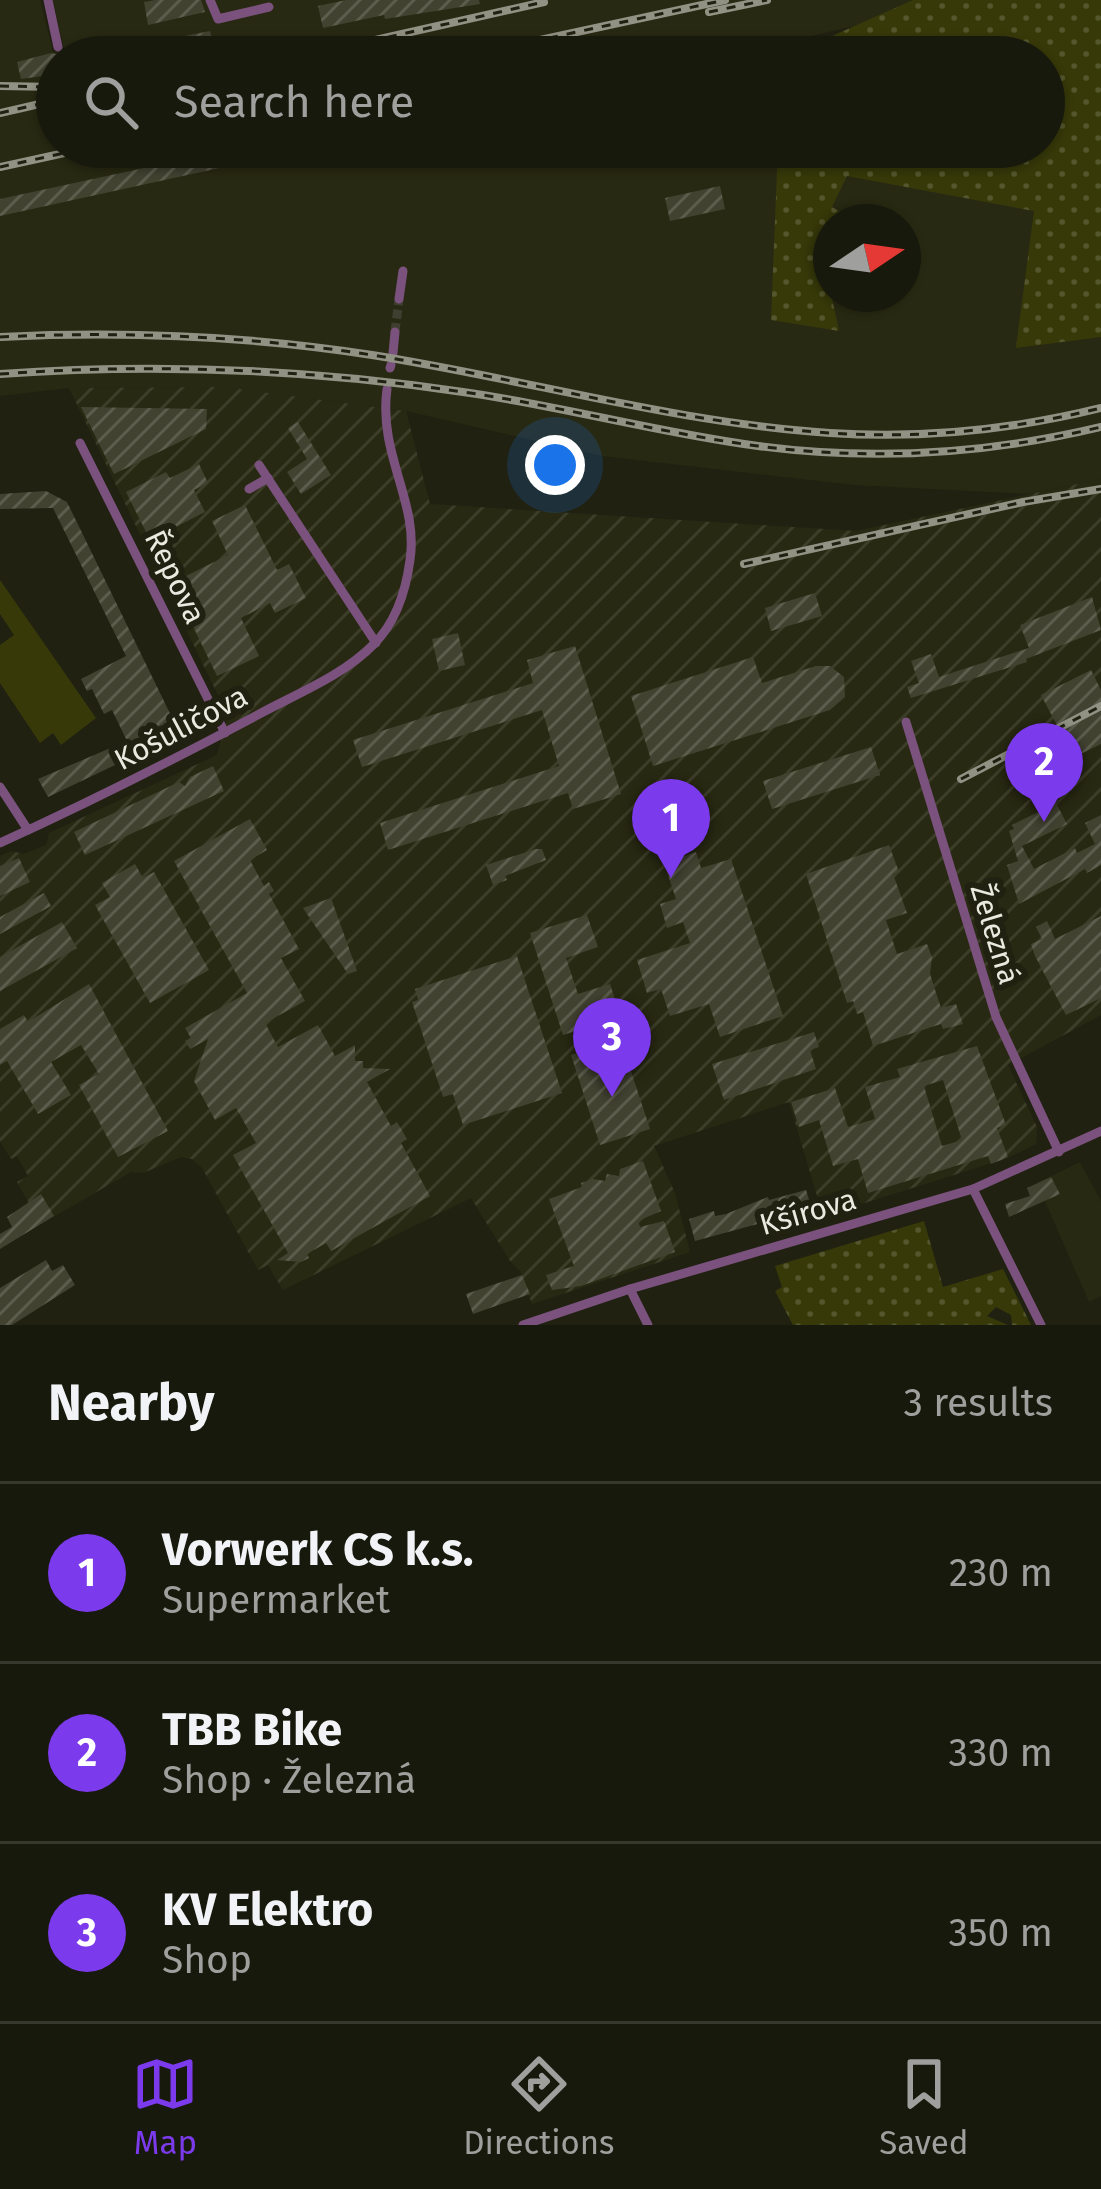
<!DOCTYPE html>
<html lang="en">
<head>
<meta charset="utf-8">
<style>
	body { margin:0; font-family:"Fira Sans",sans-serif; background:#212216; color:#f1f3f6 }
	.compass { position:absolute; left:813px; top:204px; width:108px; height:108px; border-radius:50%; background:#18190d; box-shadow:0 3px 9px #0004; rotate:77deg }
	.you { position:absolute; left:555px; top:465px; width:42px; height:42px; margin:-30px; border:9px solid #fff; border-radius:50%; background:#1a73e8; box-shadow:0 0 0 18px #1a73e833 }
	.badge { display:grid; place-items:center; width:78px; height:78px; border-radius:50%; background:#7c3aed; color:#fff; font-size:39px; font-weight:700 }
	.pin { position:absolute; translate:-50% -99px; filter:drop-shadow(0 3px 6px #0008) }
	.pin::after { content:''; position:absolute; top:63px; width:42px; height:36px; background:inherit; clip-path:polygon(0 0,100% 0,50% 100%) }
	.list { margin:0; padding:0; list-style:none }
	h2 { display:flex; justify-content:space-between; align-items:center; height:156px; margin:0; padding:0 48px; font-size:51px }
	h2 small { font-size:39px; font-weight:400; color:#9fa09d }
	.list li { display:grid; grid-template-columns:78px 1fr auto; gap:36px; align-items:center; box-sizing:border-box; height:180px; padding:0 48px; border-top:3px solid #36382e }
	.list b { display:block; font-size:45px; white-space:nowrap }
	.list p { margin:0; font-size:39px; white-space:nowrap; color:#9fa09d }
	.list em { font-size:39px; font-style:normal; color:#9fa09d }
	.icon { flex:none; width:66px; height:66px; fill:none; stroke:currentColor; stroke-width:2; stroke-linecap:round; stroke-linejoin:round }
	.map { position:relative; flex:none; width:1101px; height:1325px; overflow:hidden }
	.search { position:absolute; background:#18190d; box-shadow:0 3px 9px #0004; left:36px; right:36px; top:36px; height:132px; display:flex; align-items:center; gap:30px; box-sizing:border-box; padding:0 42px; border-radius:66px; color:#9fa09d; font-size:45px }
	.sheet { height:696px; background:#18190d }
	nav { display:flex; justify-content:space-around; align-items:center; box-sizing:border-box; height:168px; border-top:3px solid #36382e; background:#18190d; font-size:33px; color:#9fa09d }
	nav a { display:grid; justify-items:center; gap:6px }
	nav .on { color:#7c3aed }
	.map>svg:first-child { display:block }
	.built { fill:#282912; fill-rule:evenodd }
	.industrial { fill:url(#industrial-furrows) }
	.grass { fill:url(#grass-dots) }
	.garden { fill:#373909 }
	.building { fill:url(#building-hatch); fill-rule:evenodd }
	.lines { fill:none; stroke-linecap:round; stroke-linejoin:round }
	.street-tunnel { stroke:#3e3f30; stroke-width:9; stroke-dasharray:9 4.5; stroke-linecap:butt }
	.street { stroke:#7a527d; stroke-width:9 }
	.rail-casing { stroke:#919284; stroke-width:8 }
	.rail { stroke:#202111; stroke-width:3; stroke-dasharray:9; stroke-linecap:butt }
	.labels { text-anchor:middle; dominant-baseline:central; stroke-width:12; stroke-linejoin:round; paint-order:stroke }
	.street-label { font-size:30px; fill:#eaebe0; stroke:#202111 }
</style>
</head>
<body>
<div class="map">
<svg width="1101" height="1325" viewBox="0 0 1101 1325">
	<defs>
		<pattern id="industrial-furrows" width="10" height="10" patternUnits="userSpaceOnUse" patternTransform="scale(3)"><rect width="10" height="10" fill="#282912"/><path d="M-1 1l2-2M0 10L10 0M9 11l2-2" fill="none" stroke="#3d3e29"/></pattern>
		<pattern id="grass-dots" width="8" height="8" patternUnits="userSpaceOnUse" patternTransform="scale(3)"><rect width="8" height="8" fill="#373909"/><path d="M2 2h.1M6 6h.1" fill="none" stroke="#54562d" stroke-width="1.8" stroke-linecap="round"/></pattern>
		<pattern id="building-hatch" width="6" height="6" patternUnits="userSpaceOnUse" patternTransform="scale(3)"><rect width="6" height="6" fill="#414230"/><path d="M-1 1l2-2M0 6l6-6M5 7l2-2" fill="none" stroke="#5d5d4e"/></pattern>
	</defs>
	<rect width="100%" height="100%" fill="#202111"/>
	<g class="built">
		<path d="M 0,0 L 40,0 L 53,52 L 64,49 L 53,0 L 965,0 L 807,37 L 900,57 L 57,57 L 57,147 L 1044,147 L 1101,104 L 1101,479 L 1029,494 L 854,485 L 602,456 L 406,411 L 223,387 L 69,388 L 0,396 ZM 831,222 L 903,222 L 903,294 L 831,294 Z"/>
		<polygon points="1080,1162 1101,1201 1101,1296 1089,1302 1037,1183"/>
	</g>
	<polygon class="industrial" points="223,387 406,411 430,504 856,531 1101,479 1101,1015 1008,1065 1037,1127 1036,1144 1005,1159 823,1216 789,1102 654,1146 675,1193 690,1252 532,1304 520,1271 510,1261 471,1198 283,1290 268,1265 258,1270 202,1168 192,1159 181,1157 143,1173 131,1172 41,1224 17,1182 28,1176 17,1156 11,1159 0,1141 0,856 11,851 24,854 46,845 49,833 217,755 228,716 69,388"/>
	<g class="grass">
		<polygon points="913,0 1101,0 1101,337 1016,348 1034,211 847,176 832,207 858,222 831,222 831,294 839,331 771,320 778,147 1044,147 1044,57 785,57"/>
		<polygon points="924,1221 943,1287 1003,1269 1031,1325 1012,1325 1011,1315 996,1307 987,1316 1008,1325 793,1325 775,1291 782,1287 775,1266"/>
	</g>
	<polygon class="garden" points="0,580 96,718 61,745 53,733 40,743 0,683 0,645 14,635 0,614"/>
	<g class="building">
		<polygon points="155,0 201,0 205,12 148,25 144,2"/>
		<polygon points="346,0 479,0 480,4 385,19 384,15 323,28 318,6"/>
		<polygon points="210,31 215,50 152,57 149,43"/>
		<polygon points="80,46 82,57 57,57 57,74 21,79 17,62 51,53 61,55 67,49"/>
		<polygon points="207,147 297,147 297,151 0,216 0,199 209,154"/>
		<polygon points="720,186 725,209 670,221 665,198"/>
		<polygon points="81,407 207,409 206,429 114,474"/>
		<polygon points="298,422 331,475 301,494 287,472 307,459 288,428"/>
		<polygon points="199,464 208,483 194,490 205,512 150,540 126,492 166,472 170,478"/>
		<polygon points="46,491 67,502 180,734 48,797 38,779 127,741 112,710 104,714 92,689 87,691 81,679 126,656 53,508 0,509 0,494"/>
		<polygon points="245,505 277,570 289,564 306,598 275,613 270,603 241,618 259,656 217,676 172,583 228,555 212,521"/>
		<polygon points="815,593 822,616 771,631 765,608"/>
		<polygon points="1092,597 1101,630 1026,659 1027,662 911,698 907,687 919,683 911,661 931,654 939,677 1029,648 1020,625"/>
		<polygon points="458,633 465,665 439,671 432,639"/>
		<polygon points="575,646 621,794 573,809 568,793 388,850 380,823 559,766 542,710 362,767 353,740 533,683 527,660"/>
		<polygon points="753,657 762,683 816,666 830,666 844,677 845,697 830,710 653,766 631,696"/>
		<polygon points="1091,670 1101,690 1101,744 1046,771 1034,746 1061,733 1041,695"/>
		<polygon points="871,747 880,775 772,809 763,781"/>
		<polygon points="213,766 224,791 85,855 74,832 179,782 185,786 190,777"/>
		<polygon points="1056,803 1067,824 1022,846 1034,869 1075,848 1077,853 1095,844 1085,823 1101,815 1101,865 1087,873 1085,869 1019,904 1007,865 1018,861 1009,831 1014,829 1012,825"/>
		<polygon points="250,819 267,850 250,860 264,886 269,882 274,891 269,894 299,949 281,958 305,1001 265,1023 278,1047 318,1025 335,1056 355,1045 355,1061 363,1061 363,1068 390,1069 367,1082 391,1126 397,1122 407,1139 401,1143 430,1196 331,1251 326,1243 307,1254 309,1258 301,1262 277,1260 288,1253 233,1155 256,1143 236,1108 215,1120 194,1081 208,1039 190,1049 185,1041 191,1038 185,1028 247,993 174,861"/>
		<polygon points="889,845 899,872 893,874 907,913 886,920 897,954 927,944 932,957 930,974 941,1008 956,1004 963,1024 943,1029 941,1024 873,1046 863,1012 857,1014 853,1001 847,1003 806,874"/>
		<polygon points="536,849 542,849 546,860 505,876 507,880 493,885 486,865"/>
		<polygon points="696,852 701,868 731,859 783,1016 720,1037 709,1004 670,1016 661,989 647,993 637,960 690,943 683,922 667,928 660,904 676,899 664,863"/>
		<polygon points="19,858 30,882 0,896 0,866"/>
		<polygon points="135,864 143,878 154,872 209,970 150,1003 95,905 110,897 102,883"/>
		<polygon points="44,893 51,906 0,934 0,917"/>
		<polygon points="331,898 357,971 348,974 303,908"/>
		<polygon points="587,915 598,947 566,958 578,994 610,984 621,1017 563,1035 530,933"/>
		<polygon points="1101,916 1101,998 1066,1015 1035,956 1031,944 1042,939 1036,927 1047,921 1055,939"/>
		<polygon points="62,922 77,948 0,991 0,957"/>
		<polygon points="517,956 562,1093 463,1125 453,1094 443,1097 412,1002 418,1000 415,989"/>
		<polygon points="89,984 168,1131 118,1157 79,1085 99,1074 81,1045 51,1062 71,1095 38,1114 7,1061 0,1065 0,1029 24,1015 28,1022"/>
		<polygon points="814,1032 819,1047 810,1050 816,1069 724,1100 712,1064"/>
		<path d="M 977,1046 L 1006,1125 L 997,1128 L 1008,1157 L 991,1164 L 988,1156 L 868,1193 L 858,1159 L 833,1166 L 819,1120 L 799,1127 L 791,1102 L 835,1088 L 848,1127 L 875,1119 L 865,1087 L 900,1077 L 897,1069 ZM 943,1080 L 962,1140 L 942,1146 L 924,1086 Z"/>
		<polygon points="597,1047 602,1064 626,1056 650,1129 600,1145 571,1055"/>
		<polygon points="643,1161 661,1211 638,1221 640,1227 664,1221 675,1252 581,1286 552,1290 546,1275 574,1266 549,1199 582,1187 581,1183 593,1179 605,1181 607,1174 619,1176 620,1169"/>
		<polygon points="1051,1177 1060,1194 1009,1217 1005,1204 1030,1196 1027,1188"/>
		<polygon points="806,1190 812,1209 695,1241 689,1219 714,1211 715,1216 726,1214 768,1197 769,1200"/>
		<polygon points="41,1194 54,1216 0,1249 0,1234 12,1227 7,1217"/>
		<polygon points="46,1260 52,1271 63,1265 75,1285 12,1325 0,1325 0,1288"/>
		<polygon points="522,1275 530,1294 473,1314 466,1294"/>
	</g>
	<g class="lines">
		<polyline class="street-tunnel" points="395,332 399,299"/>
		<g class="street">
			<polyline points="48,0 58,47"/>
			<polyline points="210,0 218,19 269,7"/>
			<polyline points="399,299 403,271"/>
			<polyline points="393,353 395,332"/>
			<polyline points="390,368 391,365"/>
			<polyline points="80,443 225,733"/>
			<polyline points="259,465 376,643"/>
			<polyline points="249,489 268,478"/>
			<polyline points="906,722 996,1017 1059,1152"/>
			<polyline points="0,787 28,830"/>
			<path d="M 0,843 C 90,802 177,758 265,711 C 301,692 345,674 374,644 C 396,622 406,590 410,560 C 419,502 378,455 387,389"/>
			<polyline points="973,1189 1041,1325"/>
			<polyline points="630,1289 648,1325"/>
			<polyline points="523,1325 630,1289 973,1189 1101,1131"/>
		</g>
		<defs>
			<g id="rail">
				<polyline points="709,12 767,0"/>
				<polyline points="300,57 544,2"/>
				<polyline points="421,57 478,45"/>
				<polyline points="461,57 725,0"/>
				<polyline points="0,86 57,87"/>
				<polyline points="0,113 57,100"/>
				<polyline points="0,167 92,147"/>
				<path d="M 0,337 C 124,331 250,336 372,355 C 525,379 676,423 830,433 C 921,439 1012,430 1101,408"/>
				<path d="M 0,374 C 155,363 309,369 463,392 C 562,406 659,433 758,446 C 873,461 988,454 1101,427"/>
				<polyline points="744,564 1023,502 1101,489"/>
				<polyline points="961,779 1101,706"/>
			</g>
		</defs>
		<use href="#rail" class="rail-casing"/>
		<use href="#rail" class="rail"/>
	</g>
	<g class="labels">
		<g class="street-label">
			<text transform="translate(175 577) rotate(64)">Řepova</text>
			<text transform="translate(181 728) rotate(-28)">Košuličova</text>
			<text transform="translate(995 934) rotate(73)">Železná</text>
			<text transform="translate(808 1212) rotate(-16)">Kšírova</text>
		</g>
	</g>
</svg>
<svg class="compass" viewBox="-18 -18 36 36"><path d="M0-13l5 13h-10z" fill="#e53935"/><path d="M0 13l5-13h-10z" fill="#9fa09d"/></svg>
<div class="you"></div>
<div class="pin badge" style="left:671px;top:878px">1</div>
<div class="pin badge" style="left:1044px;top:822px">2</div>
<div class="pin badge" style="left:612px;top:1097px">3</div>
<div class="search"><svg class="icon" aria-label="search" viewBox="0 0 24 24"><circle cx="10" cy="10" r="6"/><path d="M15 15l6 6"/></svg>Search here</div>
</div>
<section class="sheet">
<h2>Nearby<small>3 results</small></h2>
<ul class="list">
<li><span class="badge">1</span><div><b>Vorwerk CS k.s.</b><p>Supermarket</p></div><em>230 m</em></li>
<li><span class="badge">2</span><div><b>TBB Bike</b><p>Shop · Železná</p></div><em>330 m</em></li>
<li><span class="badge">3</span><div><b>KV Elektro</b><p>Shop</p></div><em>350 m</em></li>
</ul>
</section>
<nav>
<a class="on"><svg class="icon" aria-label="map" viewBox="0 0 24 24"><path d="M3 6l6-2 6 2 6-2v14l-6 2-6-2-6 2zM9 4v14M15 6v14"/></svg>Map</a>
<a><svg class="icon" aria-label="directions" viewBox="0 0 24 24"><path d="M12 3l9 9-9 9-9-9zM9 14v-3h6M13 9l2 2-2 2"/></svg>Directions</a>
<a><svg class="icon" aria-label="saved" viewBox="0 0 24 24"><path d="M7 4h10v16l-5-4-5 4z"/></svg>Saved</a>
</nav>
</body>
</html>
